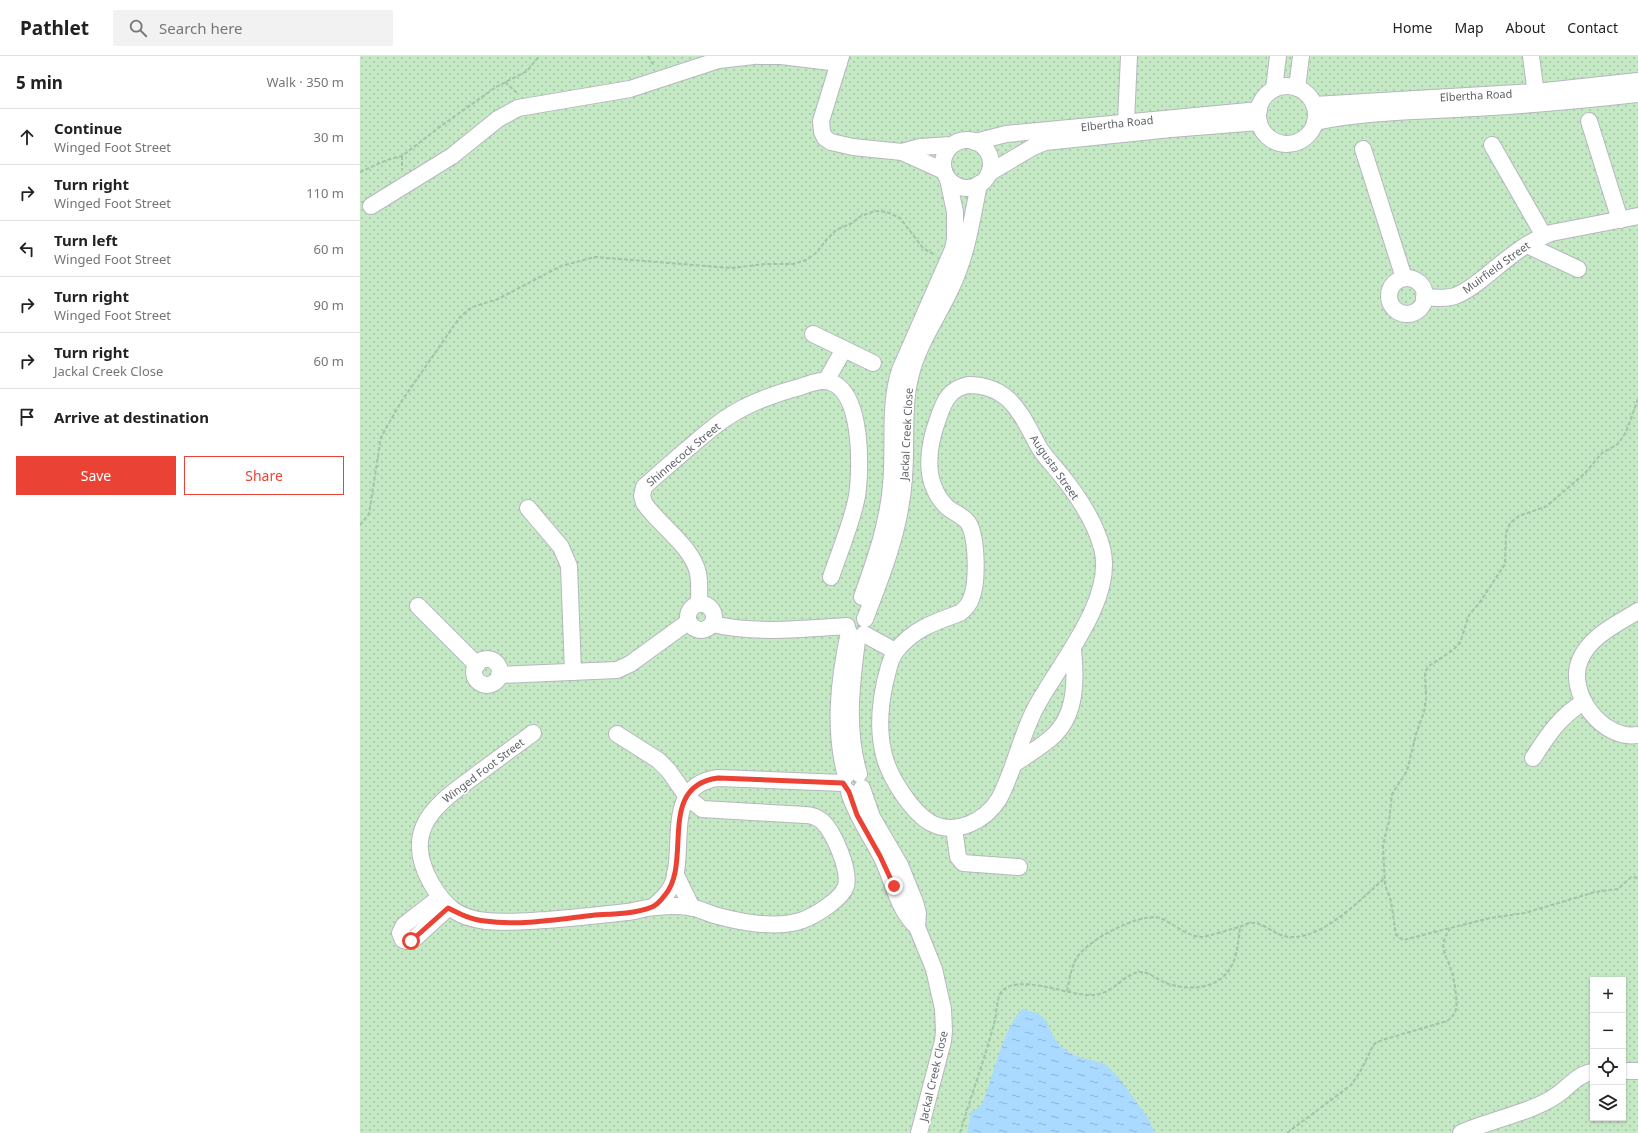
<!DOCTYPE html>
<html lang="en">
<head>
<meta charset="utf-8">
<style>
	body { margin:0; font-family:"Noto Sans",sans-serif; background:#f2f2f2; color:#222 }
	.controls { position:absolute; right:12px; bottom:12px; display:grid; overflow:hidden; border-radius:0px; box-shadow:0 1px 3px #0004 }
	.controls button { width:36px; height:36px; display:grid; place-items:center; padding:0; border:0; border-bottom:1px solid #e0e0e0; background:#fff; color:#222; font:20px sans-serif }
	.stop { position:absolute; width:12px; height:12px; margin:-9px; border:3px solid #ea4335; border-radius:50%; background:#fff }
	.stop.end { background:#ea4335; border-color:#fff; box-shadow:0 1px 4px #0008 }
	.list { margin:0; padding:0; list-style:none }
	h2 { display:flex; justify-content:space-between; align-items:center; height:52px; margin:0; padding:0 16px; font-size:17px }
	h2 small { font-size:13px; font-weight:400; color:#767676 }
	.list li { display:grid; grid-template-columns:26px 1fr auto; gap:12px; align-items:center; box-sizing:border-box; height:56px; padding:0 16px; border-top:1px solid #e0e0e0 }
	.list b { display:block; font-size:15px; white-space:nowrap }
	.list p { margin:0; font-size:13px; white-space:nowrap; color:#767676 }
	.list em { font-size:13px; font-style:normal; color:#767676 }
	.actions { display:flex; gap:8px; padding:12px 16px }
	.actions a { flex:1; padding:9px 0; border:1px solid #ea4335; border-radius:0px; text-align:center; font-size:14px; color:#ea4335 }
	.actions .main { background:#ea4335; color:#fff }
	.icon { flex:none; width:22px; height:22px; fill:none; stroke:currentColor; stroke-width:2; stroke-linecap:round; stroke-linejoin:round }
	.map { position:relative; flex:none; width:1278px; height:1077px; overflow:hidden }
	header { display:flex; align-items:center; gap:24px; box-sizing:border-box; height:56px; padding:0 20px; background:#fff; border-bottom:1px solid #e0e0e0 }
	header strong { font-size:19px }
	nav { display:flex; gap:22px; margin-inline-start:auto; font-size:14px }
	.search { width:280px; height:36px; background:#f2f2f2; display:flex; align-items:center; gap:10px; box-sizing:border-box; padding:0 14px; border-radius:0px; color:#767676; font-size:15px }
	main { display:flex }
	aside { flex:1; background:#fff }
	.map>svg:first-child { display:block }
	.grass { fill:url(#grass-dots); fill-rule:evenodd }
	.water { fill:url(#water-ripples) }
	.lines { fill:none; stroke-linecap:round; stroke-linejoin:round }
	.minor-casing { stroke:#b5b8bc; stroke-width:18 }
	.path { stroke:#9cc7a9; stroke-width:2; stroke-dasharray:4 2; stroke-linecap:butt }
	.minor { stroke:#fff; stroke-width:16 }
	.route { stroke:#ea4335; stroke-width:5 }
	.labels { text-anchor:middle; dominant-baseline:central; stroke-width:3.5; stroke-linejoin:round; paint-order:stroke }
	.street-label { font-size:11px; fill:#5f6368; stroke:#fff }
</style>
</head>
<body>
<header>
<strong>Pathlet</strong>
<div class="search"><svg class="icon" aria-label="search" viewBox="0 0 24 24"><circle cx="10" cy="10" r="6"/><path d="M15 15l6 6"/></svg>Search here</div>
<nav><a>Home</a><a>Map</a><a>About</a><a>Contact</a></nav>
</header>
<main>
<aside>
<h2>5 min<small>Walk · 350 m</small></h2>
<ul class="list">
<li><svg class="icon" aria-label="ahead" viewBox="0 0 24 24"><path d="M12 20V5M6 11l6-6 6 6"/></svg><div><b>Continue</b><p>Winged Foot Street</p></div><em>30 m</em></li>
<li><svg class="icon" aria-label="right" viewBox="0 0 24 24"><path d="M7 20v-9h11M14 6l5 5-5 5"/></svg><div><b>Turn right</b><p>Winged Foot Street</p></div><em>110 m</em></li>
<li><svg class="icon" aria-label="left" viewBox="0 0 24 24"><path d="M17 20v-9H6M10 6l-5 5 5 5"/></svg><div><b>Turn left</b><p>Winged Foot Street</p></div><em>60 m</em></li>
<li><svg class="icon" aria-label="right" viewBox="0 0 24 24"><path d="M7 20v-9h11M14 6l5 5-5 5"/></svg><div><b>Turn right</b><p>Winged Foot Street</p></div><em>90 m</em></li>
<li><svg class="icon" aria-label="right" viewBox="0 0 24 24"><path d="M7 20v-9h11M14 6l5 5-5 5"/></svg><div><b>Turn right</b><p>Jackal Creek Close</p></div><em>60 m</em></li>
<li><svg class="icon" aria-label="arrive" viewBox="0 0 24 24"><path d="M6 21V4h12l-3 4 3 4H6"/></svg><div><b>Arrive at destination</b></div></li>
</ul>
<div class="actions"><a class="main">Save</a><a>Share</a></div>
</aside>
<div class="map">
<svg width="1278" height="1077" viewBox="0 0 1278 1077">
	<defs>
		<pattern id="grass-dots" width="8" height="8" patternUnits="userSpaceOnUse"><rect width="8" height="8" fill="#c5e8c5"/><path d="M2 2h.1M6 6h.1" fill="none" stroke="#a3c0a4" stroke-width="1.8" stroke-linecap="round"/></pattern>
		<pattern id="water-ripples" width="26" height="14" patternUnits="userSpaceOnUse"><rect width="26" height="14" fill="#aadaff"/><path d="M2 4q2-2 4 0t4 0M15 11q2-2 4 0t4 0" fill="none" stroke="#8eb4d2"/></pattern>
	</defs>
	<rect width="100%" height="100%" fill="#f1efe8"/>
	<path class="grass" d="M 0,0 L 1278,0 L 1278,1077 L 0,1077 ZM 1233,924 L 1263,924 L 1263,1062 L 1233,1062 Z"/>
	<path class="water" d="M 662,953 L 679,958 L 686,965 L 693,980 L 701,991 L 716,1000 L 745,1008 L 762,1026 L 788,1062 L 795,1077 L 607,1077 L 611,1055 L 616,1054 L 623,1046 C 635,1015 641,978 662,953 Z"/>
	<g class="lines">
		<defs>
			<g id="minor">
				<polyline points="399,0 421,0 479,7"/>
				<polyline points="481,0 461,65 462,76 465,82 471,86 493,91 542,96 584,115"/>
				<polyline points="1171,0 1177,46"/>
				<circle cx="927" cy="59" r="29"/>
				<polyline points="937,32 941,0"/>
				<polyline points="914,33 918,0"/>
				<polyline points="954,49 1176,36 1278,25"/>
				<polyline points="766,65 769,0"/>
				<polyline points="1229,65 1260,164"/>
				<path d="M 955,66 C 1007,55 1062,55 1115,52 C 1170,49 1224,44 1278,38"/>
				<circle cx="607" cy="108" r="24"/>
				<polyline points="615,86 646,78 899,54"/>
				<polyline points="1132,89 1184,180"/>
				<polyline points="1003,93 1044,222"/>
				<polyline points="542,96 560,91 592,89"/>
				<polyline points="629,117 673,91 685,86 811,73 899,66"/>
				<polyline points="11,150 92,100 138,63 158,52 270,33 359,4 394,0"/>
				<polyline points="1167,189 1218,213"/>
				<circle cx="1047" cy="240" r="18"/>
				<path d="M 1064,241 C 1075,242 1085,243 1095,240 C 1107,236 1117,227 1126,220 C 1147,203 1166,186 1191,177 L 1278,160"/>
				<polyline points="453,278 513,307"/>
				<polyline points="466,325 484,293"/>
				<path d="M 608,329 C 652,329 662,361 680,393 C 686,402 694,410 701,419 C 718,440 735,466 742,492 C 756,544 697,610 675,653 C 660,682 654,715 639,743 C 625,765 596,780 571,767 C 551,756 529,720 524,699 C 518,676 520,649 525,626 C 528,616 529,604 536,595 C 553,573 575,566 600,557 C 605,553 609,549 611,543 C 618,527 617,483 609,468 C 604,459 592,457 585,449 C 562,424 568,389 579,360 C 585,343 590,333 608,329 Z"/>
				<polyline points="168,452 201,491 209,510 213,616"/>
				<path d="M 502,541 C 515,504 528,468 531,429 C 535,391 528,350 540,314 L 593,193 L 595,183 L 595,156 L 588,123"/>
				<circle cx="341" cy="561" r="13"/>
				<path d="M 339,548 C 339,538 340,527 338,517 C 332,490 299,469 284,447 L 282,440 L 284,431 C 297,419 311,407 325,395 C 343,380 361,363 383,352 C 401,343 421,336 440,331 C 448,328 461,323 470,326 C 503,336 501,413 497,440 C 492,467 480,494 471,521"/>
				<polyline points="58,550 117,609"/>
				<path d="M 1278,555 C 1257,568 1230,580 1220,604 C 1206,637 1243,685 1278,679"/>
				<path d="M 505,563 C 523,517 541,471 544,421 C 547,387 542,351 551,318 C 558,288 579,259 592,230 C 607,198 612,163 619,128"/>
				<path d="M 352,568 C 396,578 442,573 487,570"/>
				<polyline points="504,578 535,595"/>
				<path d="M 497,585 C 491,630 486,674 499,718"/>
				<circle cx="127" cy="616" r="13"/>
				<polyline points="139,619 257,614 270,608 328,566"/>
				<path d="M 173,677 C 154,691 135,705 116,719 C 76,748 41,773 71,827 C 85,851 98,862 126,865 C 146,867 166,865 186,864 C 213,862 240,859 267,856 C 277,855 287,851 297,851 C 308,850 322,849 334,852 C 342,854 350,858 358,860 C 384,867 418,873 443,864 C 456,859 482,843 486,830 C 490,814 474,776 462,765 C 457,761 451,759 445,759 L 342,753 L 327,741 L 309,715 L 298,704 L 257,678"/>
				<path d="M 1173,702 C 1188,679 1200,660 1224,646"/>
				<path d="M 654,708 C 667,699 681,691 692,681 C 717,659 716,623 713,593"/>
				<path d="M 486,720 C 473,673 479,623 489,576"/>
				<polyline points="502,732 512,761 540,809 555,846 558,857 557,871 574,913 583,953 584,975 583,985 559,1077"/>
				<path d="M 489,736 C 496,760 511,780 522,802 C 533,825 538,854 557,871"/>
				<polyline points="594,772 598,801 603,807 659,811"/>
				<polyline points="315,817 332,852"/>
				<polyline points="80,841 44,869 40,877 43,884 46,885 54,883 89,851"/>
				<path d="M 293,851 C 301,844 309,837 313,827 C 326,792 303,729 358,722 L 483,727"/>
				<polyline points="1263,1015 1278,1015"/>
				<path d="M 1101,1077 C 1130,1064 1173,1056 1197,1039 C 1209,1031 1217,1018 1233,1016"/>
			</g>
		</defs>
		<use href="#minor" class="minor-casing"/>
		<g class="path">
			<polyline points="288,0 294,10"/>
			<polyline points="145,26 158,38"/>
			<polyline points="42,100 42,113"/>
			<polyline points="0,116 27,104 42,100 81,70 136,31 167,15 179,0"/>
			<polyline points="1278,343 1266,376 1258,388 1242,397 1225,417 1187,450 1159,460 1150,467 1146,477 1145,508 1120,546 1109,559 1100,587 1093,594 1069,610 1065,616 1066,643 1064,656 1056,678 1047,715 1032,738 1029,765 1023,789 1025,829 1031,845 1036,879 1043,884 1130,862 1165,857 1235,836 1258,833 1271,821 1278,822"/>
			<polyline points="0,469 9,458 21,381 41,346 100,261 112,251 138,243 201,210 235,201 371,212 406,208 433,208 446,204 456,197 467,183 476,174 492,167 501,160 515,155 527,156 540,162 563,192 575,199"/>
			<path d="M 707,935 C 709,925 711,913 716,903 C 725,885 780,856 800,862 C 813,867 826,880 841,881 C 847,881 871,873 879,871 C 883,870 887,867 890,867 C 905,865 916,883 935,881 C 967,879 1002,842 1025,822"/>
			<path d="M 600,1077 C 611,1040 625,1002 635,964 C 637,956 636,942 642,935 C 658,918 706,938 727,939 C 754,941 763,916 781,916 C 789,916 798,924 806,927 C 834,937 868,932 876,898 C 878,889 879,880 880,871"/>
			<path d="M 927,1077 L 991,1029 L 1000,1016 L 1014,988 L 1022,984 L 1087,965 C 1090,963 1093,960 1095,956 C 1099,949 1094,924 1092,916 C 1086,898 1077,891 1090,873"/>
		</g>
		<use href="#minor" class="minor"/>
	</g>
	<g class="lines">
		<path class="route" d="M 51,885 L 88,852 C 100,858 112,864 125,865 C 161,870 199,863 235,859 C 253,858 275,858 292,851 C 297,849 302,843 305,839 C 333,806 296,730 358,722 L 483,727 L 489,736 L 497,759 L 520,800 L 534,830"/>
	</g>
	<g class="labels">
		<g class="street-label">
			<text transform="translate(1116 39) rotate(-3)">Elbertha Road</text>
			<text transform="translate(757 67) rotate(-6)">Elbertha Road</text>
			<text transform="translate(1136 211) rotate(-36)">Muirfield Street</text>
			<text transform="translate(546 378) rotate(-87)">Jackal Creek Close</text>
			<text transform="translate(323 398) rotate(-40)">Shinnecock Street</text>
			<text transform="translate(695 411) rotate(55)">Augusta Street</text>
			<text transform="translate(123 714) rotate(-37)">Winged Foot Street</text>
			<text transform="translate(573 1020) rotate(-77)">Jackal Creek Close</text>
		</g>
	</g>
</svg>
<div class="controls">
<button>+</button>
<button>−</button>
<button><svg class="icon" aria-label="locate" viewBox="0 0 24 24"><circle cx="12" cy="12" r="6"/><path d="M12 2v4M12 18v4M2 12h4M18 12h4"/></svg></button>
<button><svg class="icon" aria-label="layers" viewBox="0 0 24 24"><path d="M12 4l9 5-9 5-9-5zM3 14l9 5 9-5"/></svg></button>
</div>
<div class="stop" style="left:51px;top:885px"></div>
<div class="stop end" style="left:534px;top:830px"></div>
</div>
</main>
</body>
</html>
